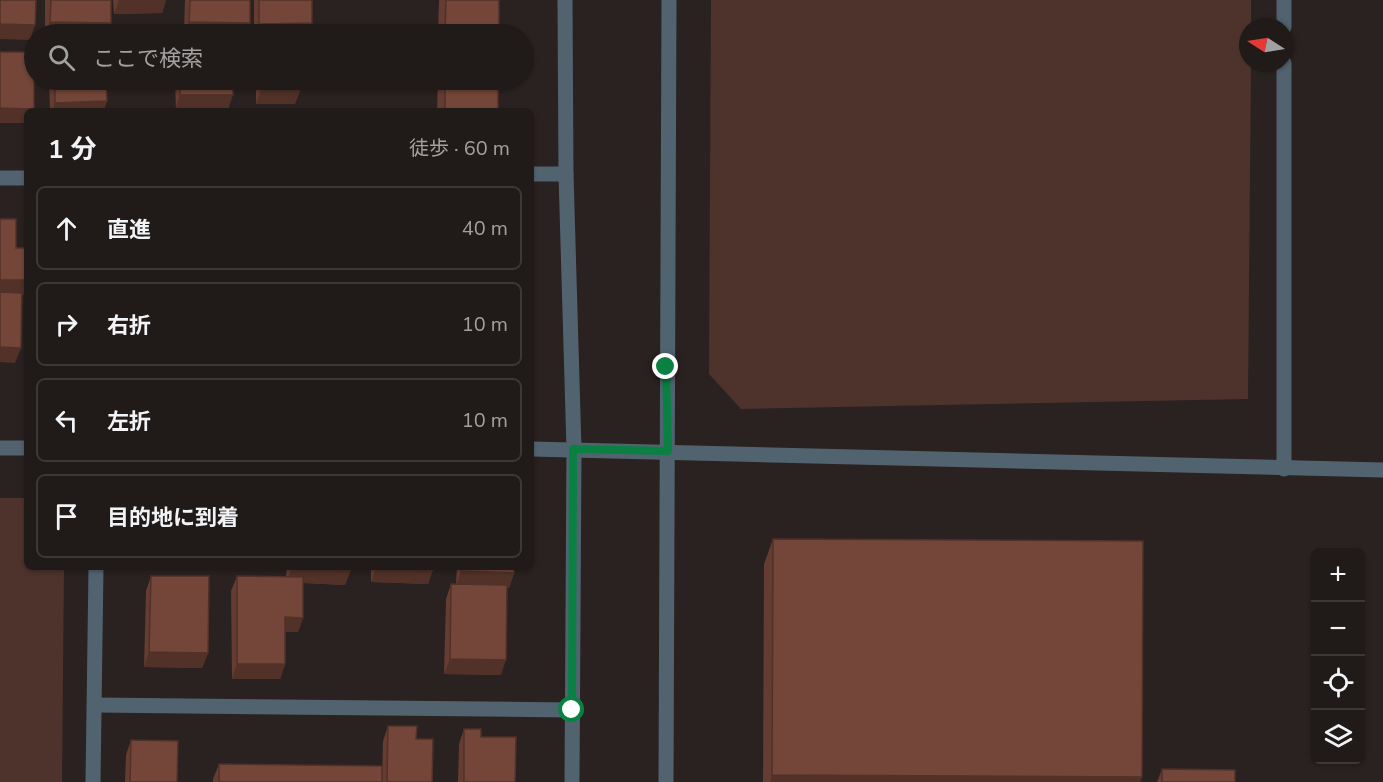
<!DOCTYPE html>
<html lang="ja">
<head>
<meta charset="utf-8">
<style>
	body { margin:0; font-family:"Nunito Sans","Noto Sans JP",sans-serif; background:#282321; color:#f1f3f6 }
	.controls { position:absolute; right:18px; bottom:18px; display:grid; overflow:hidden; border-radius:9px; box-shadow:0 2px 4px #0004 }
	.controls button { width:54px; height:54px; display:grid; place-items:center; padding:0; border:0; border-bottom:2px solid #3d3837; background:#201a18; color:#f1f3f6; font:30px sans-serif }
	.compass { position:absolute; left:1239px; top:18px; width:54px; height:54px; border-radius:50%; background:#201a18; box-shadow:0 2px 4px #0004; rotate:282deg }
	.stop { position:absolute; width:18px; height:18px; margin:-14px; border:4px solid #0b8043; border-radius:50%; background:#fff }
	.stop.end { background:#0b8043; border-color:#fff; box-shadow:0 2px 6px #0008 }
	.list { margin:0; padding:0; list-style:none }
	h2 { display:flex; justify-content:space-between; align-items:center; height:78px; margin:0; padding:0 24px; font-size:26px }
	h2 small { font-size:20px; font-weight:400; color:#a2a1a2 }
	.list li { display:grid; grid-template-columns:39px 1fr auto; gap:18px; align-items:center; box-sizing:border-box; height:84px; margin:0 12px 12px; padding:0 12px; border:2px solid #3d3837; border-radius:9px }
	.list b { display:block; font-size:22px; white-space:nowrap }
	.list em { font-size:20px; font-style:normal; color:#a2a1a2 }
	.icon { flex:none; width:33px; height:33px; fill:none; stroke:currentColor; stroke-width:2; stroke-linecap:round; stroke-linejoin:round }
	.map { position:relative; flex:none; width:1383px; height:782px; overflow:hidden }
	.search { position:absolute; background:#201a18; box-shadow:0 2px 4px #0004; left:24px; top:24px; width:510px; height:66px; display:flex; align-items:center; gap:15px; box-sizing:border-box; padding:0 21px; border-radius:33px; color:#a2a1a2; font-size:22px }
	.panel { position:absolute; background:#201a18; box-shadow:0 2px 4px #0004; left:24px; top:108px; width:510px; height:462px; border-radius:9px }
	.map>svg:first-child { display:block }
	.green { fill:#4d332c }
	.lines { fill:none; stroke-linecap:round; stroke-linejoin:round }
	.minor { stroke:#526370; stroke-width:15 }
	.tertiary { stroke:#526370; stroke-width:15 }
	.wall { fill:#643c31 }
	.shaded-wall { fill:#513128 }
	.building { fill:#744639; stroke:#513128; stroke-width:1.5 }
	.route { stroke:#0b8043; stroke-width:8 }
</style>
</head>
<body>
<div class="map">
<svg width="1383" height="782" viewBox="0 0 1383 782">
	<rect width="100%" height="100%" fill="#2a2220"/>
	<g class="green">
		<polygon points="711,0 1251,0 1251,27 1248,27 1248,63 1251,63 1248,399 741,409 709,374"/>
		<polygon points="0,498 27,498 27,567 64,567 62,782 0,782"/>
	</g>
	<g class="lines">
		<g class="minor">
			<polyline points="1284,27 1284,0"/>
			<polyline points="531,174 566,174"/>
			<polyline points="0,178 27,178"/>
			<polyline points="0,448 27,448"/>
			<polyline points="531,449 1383,470"/>
			<polyline points="1284,469 1284,63"/>
			<polyline points="95,705 572,710"/>
			<polyline points="93,782 96,567"/>
		</g>
		<g class="tertiary">
			<polyline points="565,0 566,174 574,449 572,782"/>
			<polyline points="666,782 669,0"/>
		</g>
	</g>
	<g class="wall">
		<polygon points="45,0 111,0 106,34 45,34"/>
		<polygon points="113,0 166,0 162,13 114,14"/>
		<polygon points="185,0 250,0 250,23 246,34 179,34 180,31 184,31"/>
		<polygon points="254,0 312,0 312,23 308,34 254,34"/>
		<polygon points="439,0 499,0 499,34 438,34"/>
		<polygon points="49,80 106,80 107,101 103,111 50,111"/>
		<polygon points="175,80 233,80 228,110 176,111"/>
		<polygon points="256,80 301,80 295,104 256,104"/>
		<polygon points="438,80 498,80 497,111 437,111"/>
		<polygon points="773,539 1142,777 1140,782 763,782 764,564"/>
		<polygon points="287,567 351,567 345,585 303,583 303,618 298,632 285,632 285,664 280,679 232,679 231,591 237,576 286,577"/>
		<polygon points="371,567 433,567 428,584 371,582"/>
		<polygon points="457,567 514,567 514,573 509,588 507,588 501,675 444,674 446,599 451,584 456,584"/>
		<polygon points="151,576 208,653 202,668 144,667 146,591"/>
		<polygon points="388,726 416,739 432,782 213,782 213,779 219,764 382,780 383,741"/>
		<polygon points="464,729 481,737 515,782 458,782 459,744"/>
		<polygon points="131,740 177,782 125,782 126,755"/>
		<polygon points="1162,769 1235,782 1157,782"/>
	</g>
	<g class="shaded-wall">
		<polygon points="119,0 166,0 162,13 114,14"/>
		<polygon points="50,22 111,23 106,34 46,34"/>
		<polygon points="189,22 250,23 246,34 185,34"/>
		<polygon points="312,23 308,34 255,34 259,24"/>
		<polygon points="0,24 35,25 30,40 0,39"/>
		<polygon points="261,89 301,89 295,104 256,104"/>
		<polygon points="180,95 233,95 228,110 175,110"/>
		<polygon points="107,101 103,111 52,111 55,103"/>
		<polygon points="0,108 34,109 33,111 27,111 27,123 0,123"/>
		<polygon points="445,109 498,109 497,111 444,111"/>
		<polygon points="0,280 27,280 27,295 0,294"/>
		<polygon points="0,347 21,348 15,363 0,362"/>
		<polygon points="292,567 351,570 345,585 286,582"/>
		<polygon points="376,567 433,570 428,584 371,582"/>
		<polygon points="461,571 514,573 509,588 456,586"/>
		<polygon points="285,617 303,618 298,632 280,632"/>
		<polygon points="149,652 208,653 202,668 144,667"/>
		<polygon points="450,659 506,660 501,675 444,674"/>
		<polygon points="237,664 285,664 280,679 232,679"/>
		<polygon points="772,775 1142,777 1140,782 770,782"/>
	</g>
	<g class="building">
		<polygon points="0,0 36,0 35,25 0,24"/>
		<polygon points="51,0 111,0 111,23 50,22"/>
		<polygon points="190,0 250,0 250,23 189,22"/>
		<polygon points="259,0 312,0 312,23 259,24"/>
		<polygon points="446,0 499,0 499,34 445,34"/>
		<rect x="180" y="31" width="53" height="3"/>
		<polygon points="0,52 34,52 34,109 0,108"/>
		<polygon points="55,80 106,80 107,101 55,103"/>
		<rect x="180" y="80" width="53" height="15"/>
		<rect x="261" y="80" width="40" height="9"/>
		<rect x="445" y="80" width="53" height="29"/>
		<polygon points="176,109 203,109 202,111 176,111"/>
		<polygon points="0,219 16,219 16,248 27,248 27,280 0,280"/>
		<polygon points="0,292 22,293 21,348 0,347"/>
		<polygon points="773,539 1143,541 1142,777 772,775"/>
		<polygon points="292,567 351,567 351,570"/>
		<polygon points="376,567 433,567 433,570"/>
		<polygon points="461,567 514,567 514,573 461,571"/>
		<polygon points="151,576 209,576 208,653 149,652"/>
		<polygon points="237,576 303,577 303,618 285,617 285,664 237,664"/>
		<polygon points="451,584 507,585 506,660 450,659"/>
		<polygon points="388,726 417,726 416,739 433,739 432,782 387,782"/>
		<polygon points="464,729 481,729 481,737 516,737 515,782 464,782"/>
		<polygon points="131,740 178,741 177,782 130,782"/>
		<polygon points="219,764 382,766 382,782 219,782"/>
		<polygon points="1162,769 1235,770 1235,782 1162,782"/>
	</g>
	<g class="lines">
		<polyline class="route" points="572,710 573,449 668,451 666,367"/>
	</g>
</svg>
<div class="controls">
<button>+</button>
<button>−</button>
<button><svg class="icon" aria-label="locate" viewBox="0 0 24 24"><circle cx="12" cy="12" r="6"/><path d="M12 2v4M12 18v4M2 12h4M18 12h4"/></svg></button>
<button><svg class="icon" aria-label="layers" viewBox="0 0 24 24"><path d="M12 4l9 5-9 5-9-5zM3 14l9 5 9-5"/></svg></button>
</div>
<svg class="compass" viewBox="-18 -18 36 36"><path d="M0-13l5 13h-10z" fill="#e53935"/><path d="M0 13l5-13h-10z" fill="#a2a1a2"/></svg>
<div class="stop" style="left:572px;top:710px"></div>
<div class="stop end" style="left:666px;top:367px"></div>
<div class="search"><svg class="icon" aria-label="search" viewBox="0 0 24 24"><circle cx="10" cy="10" r="6"/><path d="M15 15l6 6"/></svg>ここで検索</div>
<section class="panel">
<h2>1 分<small>徒歩 · 60 m</small></h2>
<ul class="list">
<li><svg class="icon" aria-label="ahead" viewBox="0 0 24 24"><path d="M12 20V5M6 11l6-6 6 6"/></svg><div><b>直進</b></div><em>40 m</em></li>
<li><svg class="icon" aria-label="right" viewBox="0 0 24 24"><path d="M7 20v-9h11M14 6l5 5-5 5"/></svg><div><b>右折</b></div><em>10 m</em></li>
<li><svg class="icon" aria-label="left" viewBox="0 0 24 24"><path d="M17 20v-9H6M10 6l-5 5 5 5"/></svg><div><b>左折</b></div><em>10 m</em></li>
<li><svg class="icon" aria-label="arrive" viewBox="0 0 24 24"><path d="M6 21V4h12l-3 4 3 4H6"/></svg><div><b>目的地に到着</b></div></li>
</ul>
</section>
</div>
</body>
</html>
